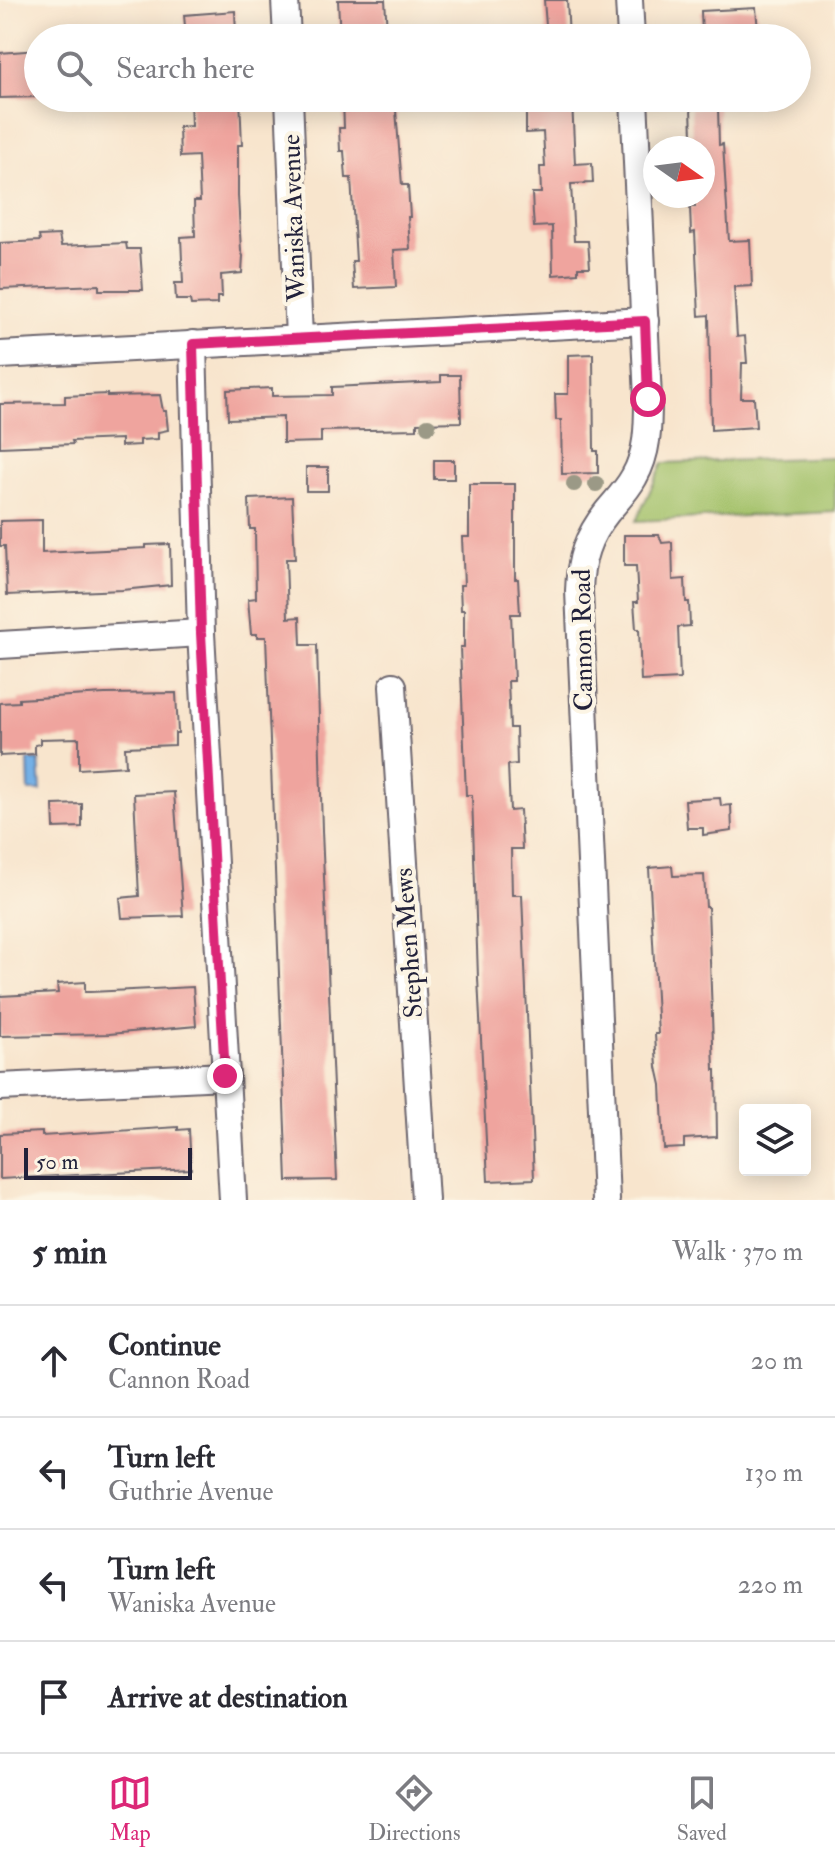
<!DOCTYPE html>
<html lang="en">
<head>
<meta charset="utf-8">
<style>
	body { margin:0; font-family:"IM FELL Double Pica",serif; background:#f2f2f3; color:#2b2b33 }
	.controls { position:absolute; right:24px; bottom:24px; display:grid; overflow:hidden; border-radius:8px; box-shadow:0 4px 20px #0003 }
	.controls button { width:72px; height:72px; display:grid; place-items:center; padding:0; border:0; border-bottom:2px solid #e1e1e2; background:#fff; color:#2b2b33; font:40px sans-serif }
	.compass { position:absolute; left:643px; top:136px; width:72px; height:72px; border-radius:50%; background:#fff; box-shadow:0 4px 20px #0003; rotate:104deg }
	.scale { position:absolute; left:24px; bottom:20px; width:168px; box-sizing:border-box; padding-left:8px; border:4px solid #22223b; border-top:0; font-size:22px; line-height:28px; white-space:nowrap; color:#22223b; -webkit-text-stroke:6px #fcf5e5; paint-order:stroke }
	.stop { position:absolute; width:24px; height:24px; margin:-18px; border:6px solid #db2777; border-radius:50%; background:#fff }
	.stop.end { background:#db2777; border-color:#fff; box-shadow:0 2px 8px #0008 }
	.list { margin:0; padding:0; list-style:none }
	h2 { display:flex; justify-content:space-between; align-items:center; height:104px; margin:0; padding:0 32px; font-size:34px }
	h2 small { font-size:26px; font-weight:400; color:#7c7c81 }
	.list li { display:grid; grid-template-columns:52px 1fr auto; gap:24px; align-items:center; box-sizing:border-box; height:112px; padding:0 32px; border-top:2px solid #e1e1e2 }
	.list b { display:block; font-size:30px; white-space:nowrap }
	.list p { margin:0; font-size:26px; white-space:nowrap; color:#7c7c81 }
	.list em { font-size:26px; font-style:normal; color:#7c7c81 }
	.icon { flex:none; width:44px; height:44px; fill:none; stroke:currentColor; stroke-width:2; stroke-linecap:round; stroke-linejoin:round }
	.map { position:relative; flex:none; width:835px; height:1200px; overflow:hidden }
	.search { position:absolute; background:#fff; box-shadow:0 4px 20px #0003; left:24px; right:24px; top:24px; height:88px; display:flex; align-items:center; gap:20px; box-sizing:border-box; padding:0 28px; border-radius:44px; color:#7c7c81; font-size:30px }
	.sheet { height:552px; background:#fff }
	nav { display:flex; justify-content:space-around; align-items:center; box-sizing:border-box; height:112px; border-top:2px solid #e1e1e2; background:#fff; font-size:22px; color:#7c7c81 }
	nav a { display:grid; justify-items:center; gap:4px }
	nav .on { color:#db2777 }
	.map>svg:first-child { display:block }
	.green { fill:#a3c169; stroke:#627252; stroke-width:2 }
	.water { fill:#75b0e6; stroke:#4c6990; stroke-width:2 }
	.building { fill:#efa49e }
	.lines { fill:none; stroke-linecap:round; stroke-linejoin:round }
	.street-casing { stroke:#6d666e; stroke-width:30 }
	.street { stroke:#fff; stroke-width:26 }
	.tree { fill:#9b9986 }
	.route { stroke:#db2777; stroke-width:10 }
	.labels { text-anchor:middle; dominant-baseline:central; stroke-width:8; stroke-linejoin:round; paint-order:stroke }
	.street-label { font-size:26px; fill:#22223b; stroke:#fcf5e5 }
</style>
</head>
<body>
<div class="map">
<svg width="835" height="1200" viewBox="0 0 835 1200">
	<rect width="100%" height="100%" fill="#fcf5e5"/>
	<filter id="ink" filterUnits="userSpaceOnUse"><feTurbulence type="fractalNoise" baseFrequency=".0125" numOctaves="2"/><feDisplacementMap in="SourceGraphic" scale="16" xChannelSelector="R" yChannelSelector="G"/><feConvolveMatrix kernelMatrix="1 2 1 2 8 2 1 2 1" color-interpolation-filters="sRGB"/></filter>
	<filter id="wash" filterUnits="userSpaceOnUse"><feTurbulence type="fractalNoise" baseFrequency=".006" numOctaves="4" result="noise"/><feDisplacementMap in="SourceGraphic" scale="32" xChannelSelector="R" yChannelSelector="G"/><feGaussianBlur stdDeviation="1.8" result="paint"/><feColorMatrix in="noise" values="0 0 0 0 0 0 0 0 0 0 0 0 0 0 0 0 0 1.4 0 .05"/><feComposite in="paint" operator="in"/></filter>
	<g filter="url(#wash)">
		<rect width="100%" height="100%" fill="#f8e5cd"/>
		<polygon class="green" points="835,457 835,512 636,521 663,463"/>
		<polygon class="water" points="28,760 39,760 41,791 29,791"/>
		<g id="blocks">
			<g class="building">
				<polygon points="338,0 385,0 387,30 383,30 383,35 376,37 340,38"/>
				<polygon points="544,0 567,0 569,38 547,38"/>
				<polygon points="756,8 758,31 702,34 701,11"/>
				<polygon points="235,11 236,35 186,38 184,15"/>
				<polygon points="38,50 38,97 0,98 0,53"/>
				<polygon points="190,98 240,98 242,145 238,145 238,196 241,251 243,256 242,273 221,275 222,297 217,297 217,304 191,305 190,300 176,300 175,283 183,283 181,237 195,236 194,201 200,201 198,156 180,157 179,127 191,126"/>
				<polygon points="343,98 395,98 402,185 408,185 410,217 408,217 410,249 394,250 396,287 354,289 352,261 356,261 351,178 346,178 344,151 340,151 339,128 344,128"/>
				<polygon points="572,101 575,164 592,163 593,183 571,184 574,241 588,241 590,267 578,267 578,273 553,275 552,226 534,227 533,214 532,193 541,193 540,167 545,167 543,132 526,133 526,111 534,111 533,102"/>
				<polygon points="718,107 719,145 723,144 729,241 750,240 752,286 734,287 737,337 745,336 747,363 742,363 741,398 754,398 756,427 711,430 709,315 699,316 695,232 691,233 690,207 695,207 694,196 703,196 704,148 696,148 695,137 692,137 691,108"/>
				<polygon points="59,235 61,246 126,243 127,249 140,249 143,290 99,290 99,285 0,289 0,243 40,241 39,236"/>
				<polygon points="593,354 594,451 598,451 598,473 562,474 561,420 556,420 555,394 568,394 568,355"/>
				<polygon points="441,375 460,375 461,422 417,423 417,429 321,431 321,442 283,443 283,417 228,419 227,390 272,388 272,396 332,395 332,387 441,382"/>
				<polygon points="107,394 107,396 160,395 163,411 166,411 168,430 158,432 158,439 140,440 140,445 121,446 121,439 72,441 73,444 0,447 0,404 65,403 65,396"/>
				<rect x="434" y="460" width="20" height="19"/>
				<rect x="306" y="467" width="22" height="24"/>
				<polygon points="469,484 515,484 515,579 518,579 520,614 511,614 514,681 508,681 510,728 516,728 517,764 508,765 510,811 520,810 522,849 511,849 512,895 522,895 534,1179 488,1181 478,978 472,795 466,795 460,647 464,647 464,610 461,610 460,585 464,585 462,537 469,537"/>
				<polygon points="292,497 295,559 286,559 288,618 300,617 301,645 317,645 322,831 337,1180 287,1181 266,637 257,637 257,634 251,634 248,599 256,598 255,529 250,529 249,499"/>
				<polygon points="42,520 42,553 146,548 146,545 170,544 171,585 122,590 7,595 5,546 0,546 0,521"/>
				<polygon points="624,535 659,535 662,543 672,542 673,580 685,579 686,602 689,602 690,626 678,627 680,679 641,681 639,629 636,629 634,602 638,602 636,566 624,566"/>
				<polygon points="176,693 178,733 175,733 175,745 125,747 126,766 79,769 79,738 40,739 40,744 35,745 35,754 0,756 0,703 19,702 19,699 105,694"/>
				<polygon points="174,792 183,916 122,918 120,898 139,896 134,794"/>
				<polygon points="720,798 721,806 731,805 732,831 703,835 703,828 687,828 685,800"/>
				<polygon points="82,804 82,827 54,828 53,805"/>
				<polygon points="672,866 673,876 704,875 706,907 708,907 714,1070 716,1070 717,1137 684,1139 684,1148 664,1149 661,1085 657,1067 655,1034 658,1034 649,868"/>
				<polygon points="85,982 85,992 90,992 193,987 196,1026 109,1034 0,1036 0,996 58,993 57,984"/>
				<polygon points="178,1127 178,1130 189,1129 191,1169 0,1179 0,1134 42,1132 42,1136"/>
			</g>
		</g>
	</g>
	<g filter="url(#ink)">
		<use href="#blocks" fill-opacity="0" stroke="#6d666e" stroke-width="2"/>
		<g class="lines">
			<defs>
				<g id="street">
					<polyline points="285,0 287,38"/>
					<polyline points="629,0 631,38"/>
					<polyline points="289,98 299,338"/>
					<polyline points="193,344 201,633 233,1200"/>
					<polyline points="0,355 645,321"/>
					<polyline points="0,645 201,633"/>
					<polyline points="393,686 425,1200"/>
					<polyline points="0,1087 225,1076"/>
					<path d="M 606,1200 L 579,591 C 580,559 587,537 607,512 C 617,500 627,490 634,477 C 648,453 648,426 648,399 L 634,98"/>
				</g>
			</defs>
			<use href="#street" class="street-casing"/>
			<use href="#street" class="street"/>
		</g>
		<g class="tree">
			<circle cx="428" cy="426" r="8"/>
			<circle cx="574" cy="484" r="8"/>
			<circle cx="596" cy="484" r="8"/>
		</g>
	</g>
	<g class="lines" filter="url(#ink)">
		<polyline class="route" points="225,1076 201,633 193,344 645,321 648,399"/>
	</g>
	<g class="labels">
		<g class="street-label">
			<text transform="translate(294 218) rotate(-92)">Waniska Avenue</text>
			<text transform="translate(583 640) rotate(-91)">Cannon Road</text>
			<text transform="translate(409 943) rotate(-94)">Stephen Mews</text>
		</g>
	</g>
</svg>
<div class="controls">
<button><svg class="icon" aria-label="layers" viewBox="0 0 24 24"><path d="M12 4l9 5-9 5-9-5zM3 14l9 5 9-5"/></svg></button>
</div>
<svg class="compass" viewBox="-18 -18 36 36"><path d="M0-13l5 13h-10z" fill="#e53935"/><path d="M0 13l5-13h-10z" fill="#7c7c81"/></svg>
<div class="scale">50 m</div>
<div class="stop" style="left:648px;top:399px"></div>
<div class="stop end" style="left:225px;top:1076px"></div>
<div class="search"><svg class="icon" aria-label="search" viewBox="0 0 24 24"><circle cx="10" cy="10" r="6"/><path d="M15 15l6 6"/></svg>Search here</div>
</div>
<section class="sheet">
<h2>5 min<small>Walk · 370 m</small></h2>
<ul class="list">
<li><svg class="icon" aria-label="ahead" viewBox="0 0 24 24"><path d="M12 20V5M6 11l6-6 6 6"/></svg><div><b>Continue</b><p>Cannon Road</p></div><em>20 m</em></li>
<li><svg class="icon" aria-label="left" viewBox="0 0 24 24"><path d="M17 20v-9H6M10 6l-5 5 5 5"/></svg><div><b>Turn left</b><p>Guthrie Avenue</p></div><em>130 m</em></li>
<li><svg class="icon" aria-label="left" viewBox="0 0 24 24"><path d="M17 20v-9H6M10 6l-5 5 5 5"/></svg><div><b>Turn left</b><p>Waniska Avenue</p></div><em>220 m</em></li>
<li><svg class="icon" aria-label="arrive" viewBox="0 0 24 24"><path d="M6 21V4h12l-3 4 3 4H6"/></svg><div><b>Arrive at destination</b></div></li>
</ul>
</section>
<nav>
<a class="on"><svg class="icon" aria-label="map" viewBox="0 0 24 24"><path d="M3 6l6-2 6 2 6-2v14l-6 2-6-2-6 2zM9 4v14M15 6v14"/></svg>Map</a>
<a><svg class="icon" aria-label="directions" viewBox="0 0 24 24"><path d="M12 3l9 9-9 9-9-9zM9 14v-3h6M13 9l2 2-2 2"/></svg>Directions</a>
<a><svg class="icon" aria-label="saved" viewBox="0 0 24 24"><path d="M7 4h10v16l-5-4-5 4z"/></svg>Saved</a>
</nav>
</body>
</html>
